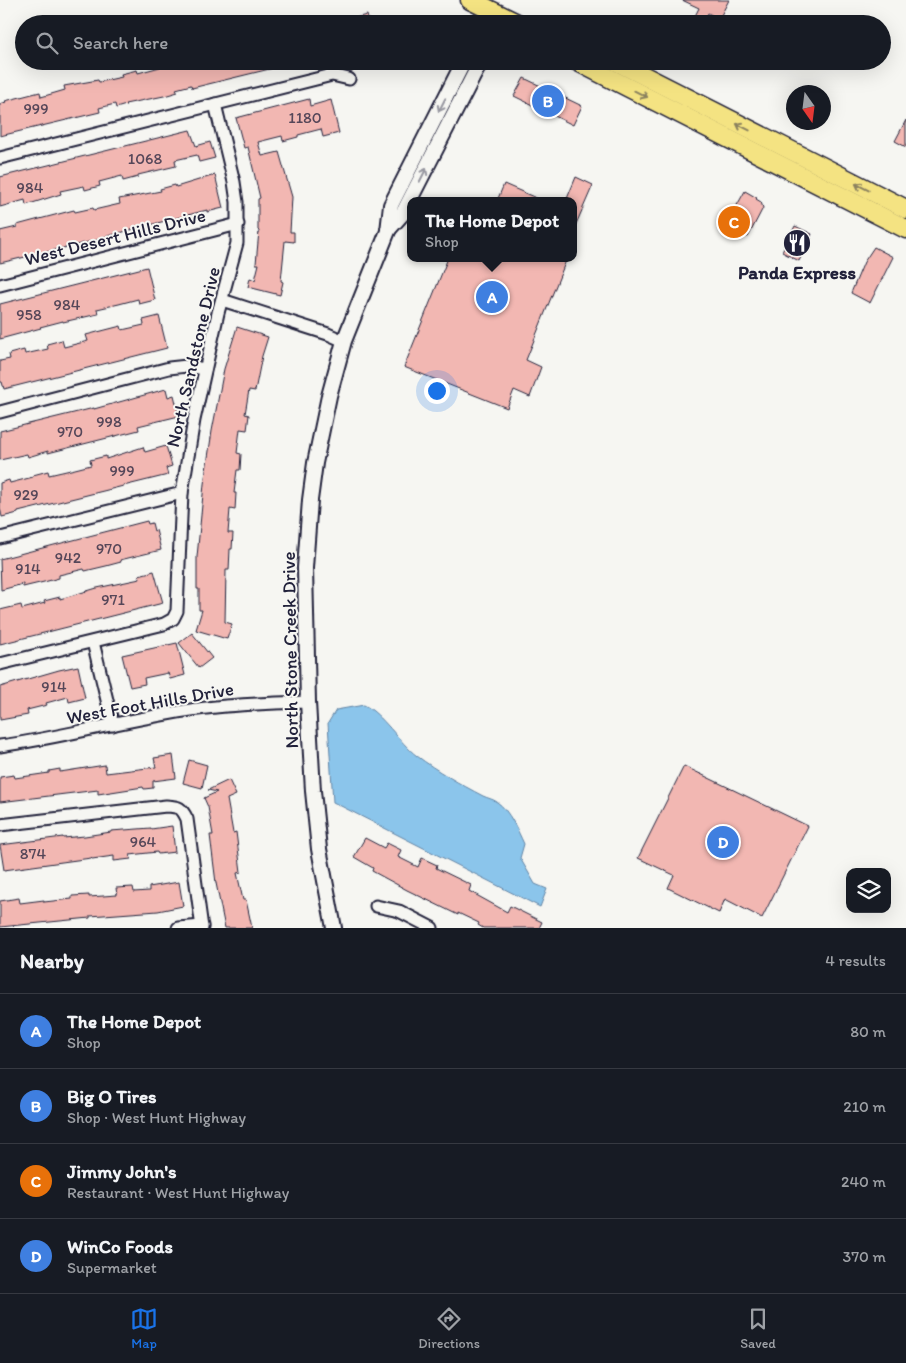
<!DOCTYPE html>
<html lang="en">
<head>
<meta charset="utf-8">
<style>
	body { margin:0; font-family:Itim,sans-serif; background:#242831; color:#f1f3f6 }
	.controls { position:absolute; right:15px; bottom:15px; display:grid; overflow:hidden; border-radius:10px; box-shadow:0 5px 20px #0002 }
	.controls button { width:45px; height:45px; display:grid; place-items:center; padding:0; border:0; border-bottom:1px solid #363941; background:#171b24; color:#f1f3f6; font:25px sans-serif }
	.compass { position:absolute; left:786px; top:85px; width:45px; height:45px; border-radius:50%; background:#171b24; box-shadow:0 5px 20px #0002; rotate:166deg }
	.you { position:absolute; left:436px; top:390px; width:18px; height:18px; margin:-12px; border:4px solid #fff; border-radius:50%; background:#1a73e8; box-shadow:0 0 0 8px #1a73e833 }
	.badge { display:grid; place-items:center; width:32px; height:32px; border-radius:50%; background:#1a73e8; color:#fff; font-size:16px; font-weight:700 }
	.pin { position:absolute; translate:-50% -50%; border:2px solid #fff; box-shadow:0 1px 5px #0006 }
	.popup { position:absolute; left:407px; top:197px; width:170px; height:65px; box-sizing:border-box; display:grid; place-content:center; border-radius:10px; background:#171b24; filter:drop-shadow(0 1px 4px #0005); font-size:16px; white-space:nowrap; color:#9ea1a6 }
	.popup b { font-size:19px; color:#f1f3f6 }
	.popup::after { content:''; position:absolute; left:50%; top:100%; margin-left:-10px; border:10px solid transparent; border-top-color:#171b24 }
	.list { margin:0; padding:0; list-style:none }
	h2 { display:flex; justify-content:space-between; align-items:center; height:65px; margin:0; padding:0 20px; font-size:21px }
	h2 small { font-size:16px; font-weight:400; color:#9ea1a6 }
	.list li { display:grid; grid-template-columns:32px 1fr auto; gap:15px; align-items:center; box-sizing:border-box; height:75px; padding:0 20px; border-top:1px solid #363941 }
	.list b { display:block; font-size:19px; white-space:nowrap }
	.list p { margin:0; font-size:16px; white-space:nowrap; color:#9ea1a6 }
	.list em { font-size:16px; font-style:normal; color:#9ea1a6 }
	.icon { flex:none; width:28px; height:28px; fill:none; stroke:currentColor; stroke-width:2; stroke-linecap:round; stroke-linejoin:round }
	.map { position:relative; flex:none; width:906px; height:928px; overflow:hidden }
	.search { position:absolute; background:#171b24; box-shadow:0 5px 20px #0002; left:15px; right:15px; top:15px; height:55px; display:flex; align-items:center; gap:12px; box-sizing:border-box; padding:0 18px; border-radius:28px; color:#9ea1a6; font-size:19px }
	.sheet { height:365px; background:#171b24 }
	nav { display:flex; justify-content:space-around; align-items:center; box-sizing:border-box; height:70px; border-top:1px solid #363941; background:#171b24; font-size:14px; color:#9ea1a6 }
	nav a { display:grid; justify-items:center; gap:2px }
	nav .on { color:#1a73e8 }
	.map>svg:first-child { display:block }
	.water { fill:#8bc5eb; stroke:#6184a5 }
	.building { fill:#f2b7b2; stroke:#22223b }
	.lines { fill:none; stroke-linecap:round; stroke-linejoin:round }
	.minor-casing { stroke:#22223b; stroke-width:15 }
	.tertiary-casing { stroke:#22223b; stroke-width:18 }
	.primary-casing { stroke:#22223b; stroke-width:21 }
	.minor { stroke:#f6f6f2; stroke-width:11 }
	.tertiary { stroke:#f6f6f2; stroke-width:14 }
	.primary { stroke:#f4e382; stroke-width:18 }
	.oneway { stroke:#8b825e }
	.oneway2 { stroke:#9797a0 }
	.labels { text-anchor:middle; dominant-baseline:central; stroke-width:4; stroke-linejoin:round; paint-order:stroke }
	.number-label { font-size:16px; fill:#564759 }
	.street-label { font-size:19px; fill:#22223b; stroke:#f6f6f2 }
	.poi-label { font-size:19px; font-weight:bold; fill:#22223b; stroke:#f6f6f2 }
</style>
</head>
<body>
<div class="map">
<svg width="906" height="928" viewBox="0 0 906 928">
	<rect width="100%" height="100%" fill="#f6f6f2"/>
	<filter id="ink" filterUnits="userSpaceOnUse"><feTurbulence type="fractalNoise" baseFrequency=".02" numOctaves="2"/><feDisplacementMap in="SourceGraphic" scale="10" xChannelSelector="R" yChannelSelector="G"/><feConvolveMatrix kernelMatrix="1 2 1 2 8 2 1 2 1" color-interpolation-filters="sRGB"/></filter>
	<g filter="url(#ink)">
		<path class="water" d="M 364,705 C 382,714 399,742 417,756 C 437,771 460,784 483,796 C 487,798 493,799 497,802 C 509,810 518,831 524,844 L 520,858 L 535,884 L 547,889 L 540,907 L 333,802 L 328,723 L 336,710 Z"/>
		<g class="building">
			<polygon points="682,0 729,0 719,19 708,13 704,21 695,16 699,8"/>
			<polygon points="367,15 369,24 343,24 343,21"/>
			<polygon points="172,61 289,61 290,64 192,88 191,85 176,89 178,92 164,96 125,104 126,105 116,108 115,104 99,108 100,112 0,136 0,104 6,102 5,101 40,92 41,97 65,90 64,86 98,80 99,82 122,77 121,74 137,70 138,73 160,67 160,64"/>
			<polygon points="524,78 582,106 573,125 514,96"/>
			<polygon points="309,99 310,106 331,100 339,133 323,137 321,129 298,135 298,137 283,141 282,136 258,142 262,156 279,152 292,197 290,232 294,232 294,242 285,241 281,281 283,282 280,295 248,287 250,278 255,280 259,264 256,264 259,231 258,230 258,199 260,198 248,147 244,148 236,118"/>
			<polygon points="906,120 906,147 895,141"/>
			<polygon points="190,130 196,146 210,142 215,158 199,162 197,155 175,160 176,166 138,175 138,177 123,181 122,176 99,182 100,186 85,190 84,186 60,191 61,194 26,205 25,200 0,207 0,177"/>
			<polygon points="215,175 223,208 207,212 207,210 100,238 101,239 0,263 0,231 17,227 17,225 32,221 74,210 75,212 93,208 94,210 120,204 119,199 161,191 160,189 175,185 176,187"/>
			<polygon points="576,177 593,185 573,231 573,201 566,201"/>
			<polygon points="504,184 543,201 497,201"/>
			<polygon points="745,191 757,198 756,199 761,202 763,208 748,237 729,229 728,227 731,216"/>
			<polygon points="795,226 812,234 799,261 782,252"/>
			<polygon points="874,247 893,257 870,303 851,293 864,262"/>
			<polygon points="448,258 567,258 526,360 541,367 530,397 514,390 507,408 404,367"/>
			<polygon points="147,267 155,300 139,304 138,299 119,304 97,309 98,314 63,322 63,321 40,327 41,328 0,339 0,304"/>
			<polygon points="159,316 167,348 4,389 2,382 0,382 0,361 10,359 9,354 24,350 25,354 48,349 47,344 62,340 64,347 88,341 86,335 121,326 122,330 144,325 143,320"/>
			<polygon points="237,327 268,337 262,356 255,391 249,390 245,414 249,415 247,430 240,429 237,453 241,454 240,470 237,470 234,493 236,493 235,510 230,509 228,533 233,533 232,549 230,549 229,570 226,570 225,622 232,624 227,639 196,630 202,610 199,610 199,589 197,589 197,557 204,484 212,431 224,369"/>
			<polygon points="166,389 168,397 174,395 179,416 138,426 139,430 48,453 48,451 28,457 27,454 0,460 0,431 94,408 94,409"/>
			<polygon points="166,446 172,466 166,468 168,475 18,512 18,513 2,517 0,508 0,483 9,480 10,483 33,477 33,475 48,471 49,475 75,469 91,465 90,460 106,456 106,459 143,447 145,452"/>
			<polygon points="147,521 148,524 152,523 154,531 156,530 161,550 120,560 121,562 106,566 85,571 84,569 59,575 59,578 44,582 23,587 23,584 1,590 0,559"/>
			<polygon points="154,571 163,603 0,644 0,610 21,605 22,609 45,603 44,601 60,597 60,599 97,588 140,579 139,575"/>
			<polygon points="192,633 212,658 199,668 179,643"/>
			<polygon points="177,643 185,675 170,679 168,673 144,678 145,684 130,687 122,655"/>
			<polygon points="78,666 85,698 69,702 68,697 46,703 47,705 27,710 28,715 0,720 0,687 59,670"/>
			<polygon points="173,755 176,778 153,781 153,788 144,789 143,787 98,794 98,790 0,802 0,777 14,775 15,778 49,773 49,771 60,769 60,772 105,765 106,773 156,767 154,758"/>
			<polygon points="189,760 207,765 202,788 183,783"/>
			<polygon points="684,766 808,826 762,918 725,899 719,913 668,888 674,875 638,858"/>
			<polygon points="229,780 236,795 227,799 233,833 236,832 241,872 237,873 243,900 246,900 252,928 225,928 216,883 210,835 213,835 208,807 204,798 217,792 208,790"/>
			<polygon points="172,826 175,852 158,854 157,852 130,855 131,859 114,861 114,856 92,859 91,858 4,870 0,845 63,837 63,838 85,836 111,832 111,831 151,828 151,829"/>
			<polygon points="365,838 384,848 387,843 401,850 398,857 418,867 422,858 437,865 436,868 471,885 469,891 507,912 510,906 542,922 539,928 483,928 478,925 479,923 458,913 458,915 407,890 372,871 373,868 354,857"/>
			<polygon points="179,882 183,906 158,911 90,916 90,918 0,927 0,901 19,898 20,903 44,900 44,902 72,899 72,896 89,895 89,897 117,895 116,888 133,887 134,892 149,891 149,887"/>
		</g>
		<g class="lines">
			<defs>
				<g id="minor">
					<polyline points="0,158 332,75 349,79"/>
					<polyline points="0,285 238,224"/>
					<polyline points="222,300 328,334 344,341"/>
					<polyline points="0,412 169,368 187,366 205,369"/>
					<polyline points="0,538 182,493"/>
					<polyline points="93,642 113,725"/>
					<polyline points="0,664 164,624 173,619 177,611 182,493 194,420 218,313 237,243 237,202 234,182 215,104"/>
					<path d="M 0,746 C 66,737 131,718 198,709 C 234,704 271,703 308,702"/>
					<path d="M 0,825 L 166,806 C 180,807 181,807 187,819 L 202,928"/>
					<polyline points="376,906 399,911 432,928"/>
					<polyline points="178,928 202,926"/>
				</g>
				<g id="tertiary">
					<polyline points="483,24 490,10"/>
					<polyline points="388,230 403,213 481,61"/>
					<polyline points="334,928 319,849 313,791 308,702 305,568 310,500 315,463 329,396 344,341 388,231 391,205 464,61"/>
				</g>
				<g id="primary">
					<polyline points="470,0 519,24"/>
					<polyline points="576,61 906,229"/>
					<polyline points="615,61 906,209"/>
				</g>
			</defs>
			<use href="#minor" class="minor-casing"/>
			<use href="#tertiary" class="tertiary-casing"/>
			<use href="#primary" class="primary-casing"/>
			<use href="#minor" class="minor"/>
			<use href="#tertiary" class="tertiary"/>
			<use href="#primary" class="primary"/>
		</g>
		<defs><path id="oneway-shaft" d="M-6 0H5M1.5-3L5.5 0L1.5 3" fill="none" stroke-width="1.6" stroke-linecap="round" stroke-linejoin="round" transform="scale(1.25)"/></defs>
		<g class="oneway">
			<use href="#oneway-shaft" transform="translate(641 94) rotate(27)"/>
			<use href="#oneway-shaft" transform="translate(743 127) rotate(-153)"/>
			<use href="#oneway-shaft" transform="translate(862 187) rotate(-153)"/>
		</g>
		<g class="oneway2">
			<use href="#oneway-shaft" transform="translate(442 105) rotate(117)"/>
			<use href="#oneway-shaft" transform="translate(423 175) rotate(-63)"/>
		</g>
	</g>
	<defs>
		<symbol id="restaurant-disc" viewBox="-11 -11 22 22"><circle r="9.5" fill="#22223b" stroke="#f6f6f2"/><path d="M-5-6h1v4h1v-4h1v4h1v-4h1v5L-1.5 .5V6h-2V.5L-5-1ZM5-6V6H3V1.5H1.5Q1.5-4 5-6Z" fill="#fff"/></symbol>
	</defs>
	<g fill-rule="evenodd">
		<use href="#restaurant-disc" x="781" y="227" width="32" height="32"/>
	</g>
	<g class="labels">
		<g class="number-label">
			<text x="36" y="108">999</text>
			<text x="305" y="117">1180</text>
			<text x="145" y="158">1068</text>
			<text x="30" y="187">984</text>
			<text x="67" y="304">984</text>
			<text x="29" y="314">958</text>
			<text x="109" y="421">998</text>
			<text x="70" y="431">970</text>
			<text x="122" y="470">999</text>
			<text x="26" y="494">929</text>
			<text x="109" y="548">970</text>
			<text x="68" y="557">942</text>
			<text x="28" y="568">914</text>
			<text x="113" y="599">971</text>
			<text x="54" y="686">914</text>
			<text x="143" y="841">964</text>
			<text x="33" y="853">874</text>
		</g>
		<g class="street-label">
			<text transform="translate(115 237) rotate(-14)">West Desert Hills Drive</text>
			<text transform="translate(193 357) rotate(-77)">North Sandstone Drive</text>
			<text transform="translate(290 650) rotate(-91)">North Stone Creek Drive</text>
			<text transform="translate(150 703) rotate(-10)">West Foot Hills Drive</text>
		</g>
		<g class="poi-label">
			<text x="797" y="272">Panda Express</text>
		</g>
	</g>
</svg>
<div class="controls">
<button><svg class="icon" aria-label="layers" viewBox="0 0 24 24"><path d="M12 4l9 5-9 5-9-5zM3 14l9 5 9-5"/></svg></button>
</div>
<svg class="compass" viewBox="-18 -18 36 36"><path d="M0-13l5 13h-10z" fill="#e53935"/><path d="M0 13l5-13h-10z" fill="#9ea1a6"/></svg>
<div class="you"></div>
<div class="pin badge" style="left:492px;top:297px;background:#3f7fe0">A</div>
<div class="popup"><b>The Home Depot</b>Shop</div>
<div class="pin badge" style="left:548px;top:101px;background:#3f7fe0">B</div>
<div class="pin badge" style="left:734px;top:222px;background:#e8710a">C</div>
<div class="pin badge" style="left:723px;top:842px;background:#3f7fe0">D</div>
<div class="search"><svg class="icon" aria-label="search" viewBox="0 0 24 24"><circle cx="10" cy="10" r="6"/><path d="M15 15l6 6"/></svg>Search here</div>
</div>
<section class="sheet">
<h2>Nearby<small>4 results</small></h2>
<ul class="list">
<li><span class="badge" style="background:#3f7fe0">A</span><div><b>The Home Depot</b><p>Shop</p></div><em>80 m</em></li>
<li><span class="badge" style="background:#3f7fe0">B</span><div><b>Big O Tires</b><p>Shop · West Hunt Highway</p></div><em>210 m</em></li>
<li><span class="badge" style="background:#e8710a">C</span><div><b>Jimmy John's</b><p>Restaurant · West Hunt Highway</p></div><em>240 m</em></li>
<li><span class="badge" style="background:#3f7fe0">D</span><div><b>WinCo Foods</b><p>Supermarket</p></div><em>370 m</em></li>
</ul>
</section>
<nav>
<a class="on"><svg class="icon" aria-label="map" viewBox="0 0 24 24"><path d="M3 6l6-2 6 2 6-2v14l-6 2-6-2-6 2zM9 4v14M15 6v14"/></svg>Map</a>
<a><svg class="icon" aria-label="directions" viewBox="0 0 24 24"><path d="M12 3l9 9-9 9-9-9zM9 14v-3h6M13 9l2 2-2 2"/></svg>Directions</a>
<a><svg class="icon" aria-label="saved" viewBox="0 0 24 24"><path d="M7 4h10v16l-5-4-5 4z"/></svg>Saved</a>
</nav>
</body>
</html>
